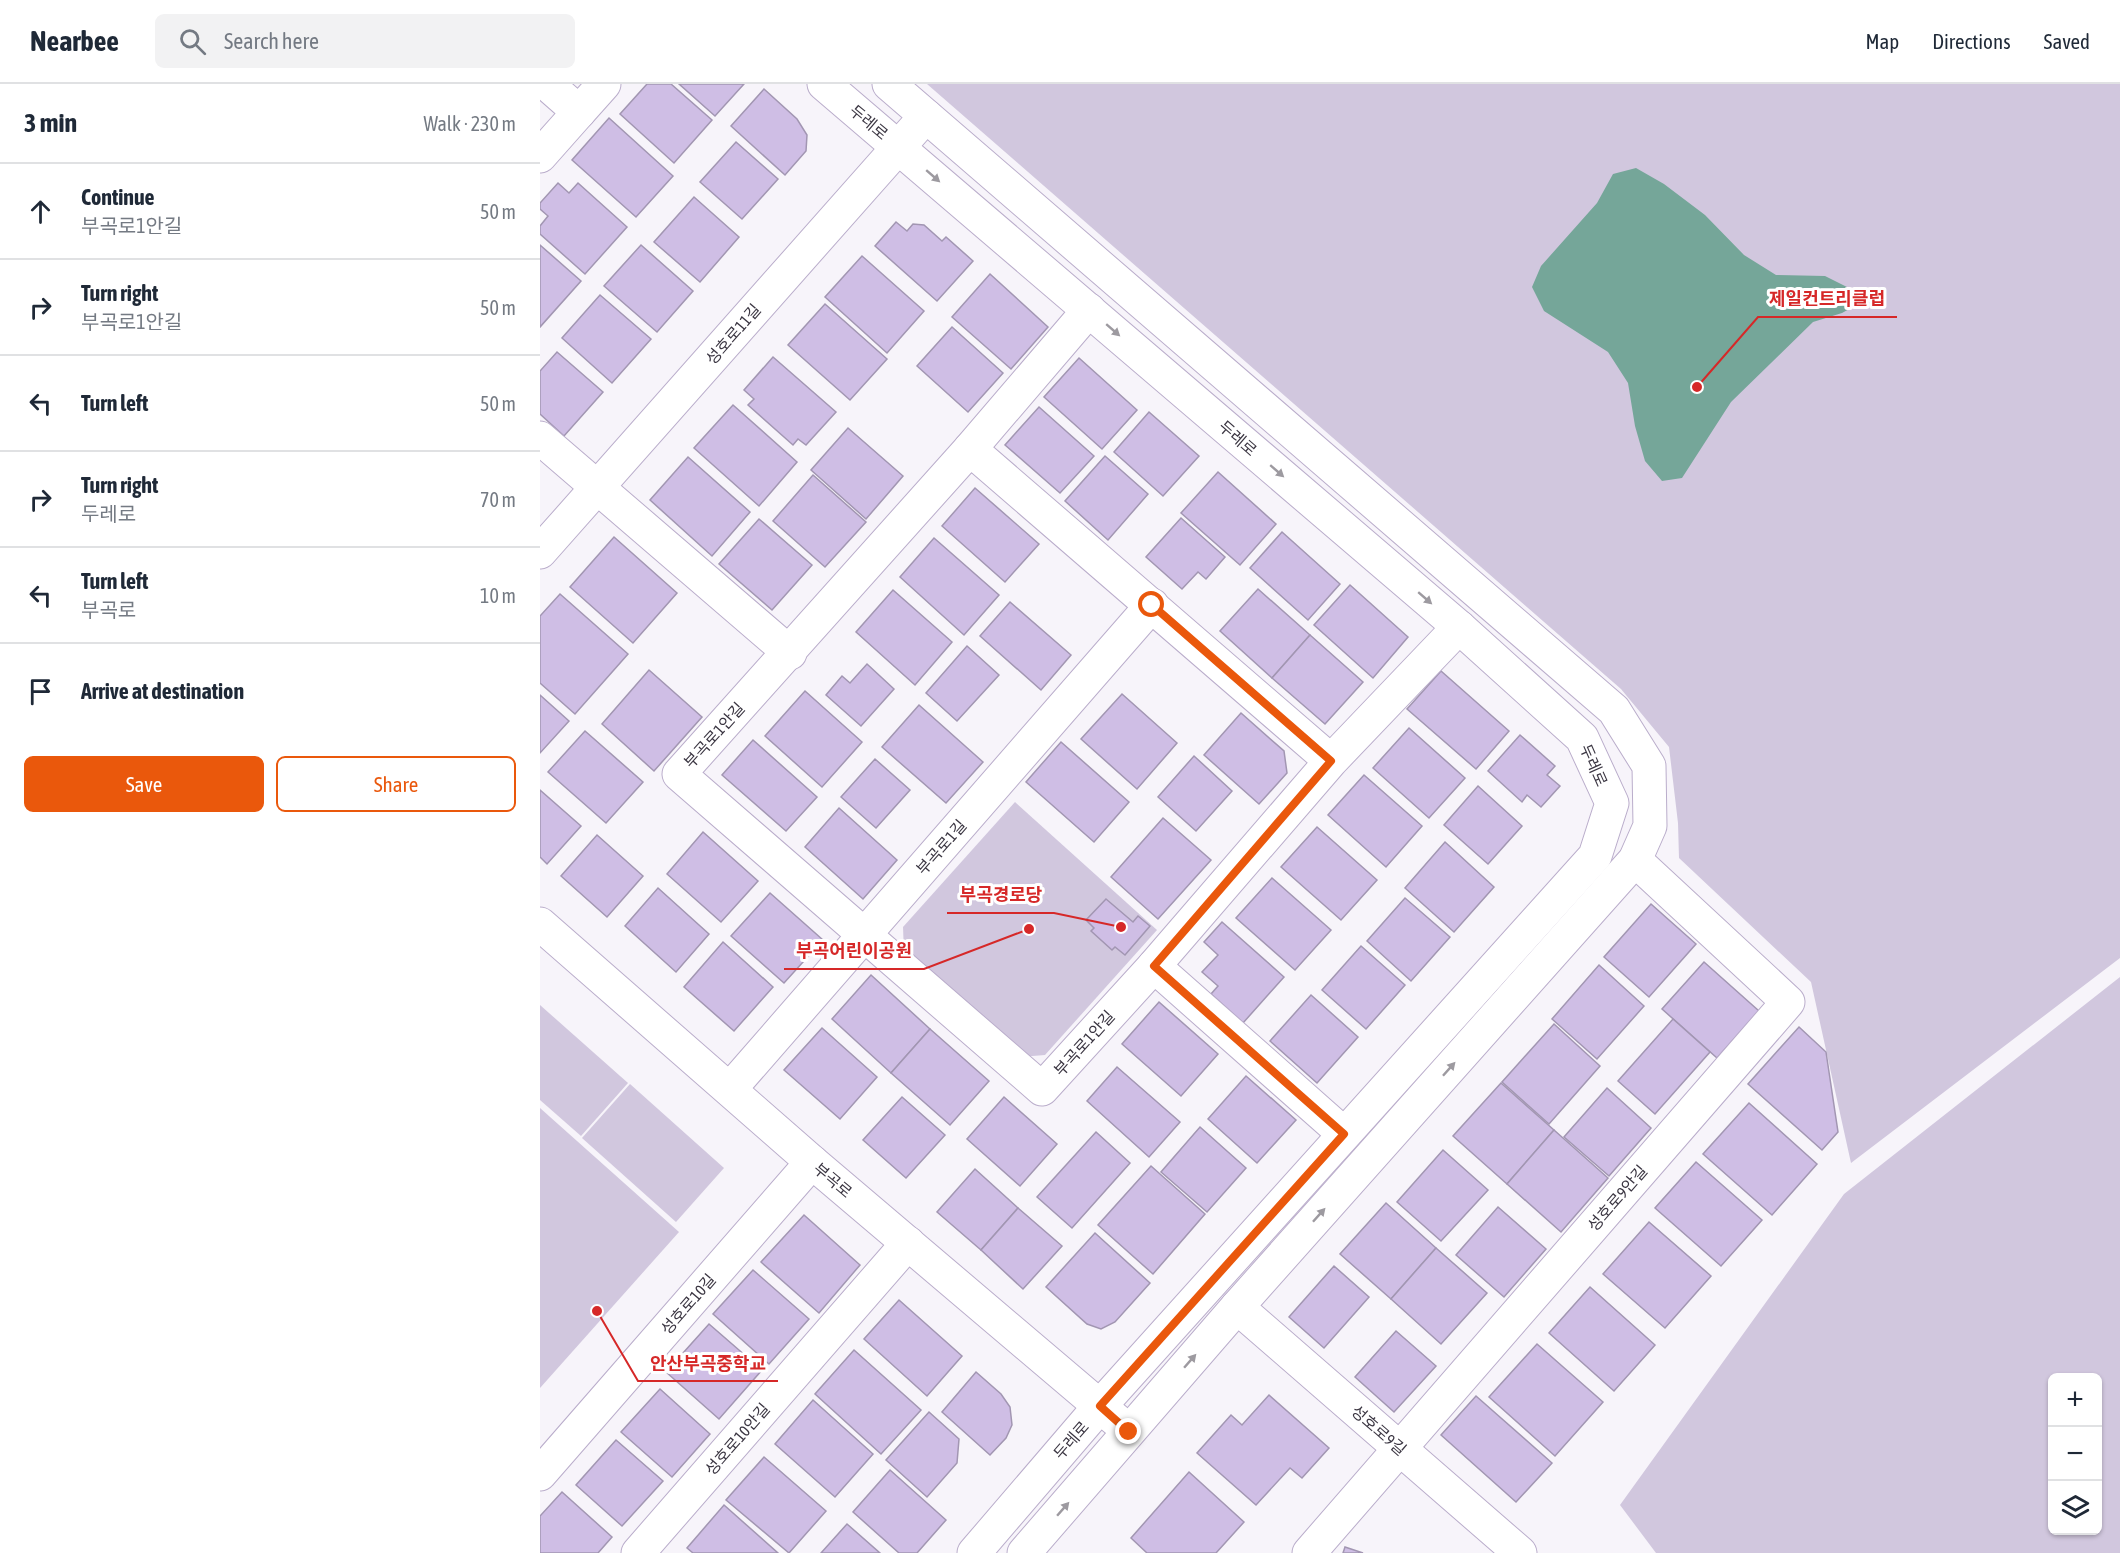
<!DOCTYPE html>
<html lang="en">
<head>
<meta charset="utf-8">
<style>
	body { margin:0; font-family:"Asap Condensed","Noto Sans KR",sans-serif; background:#f2f2f3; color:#1f2937 }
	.controls { position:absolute; right:18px; bottom:18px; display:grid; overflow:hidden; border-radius:9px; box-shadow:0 2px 4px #0004 }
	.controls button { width:54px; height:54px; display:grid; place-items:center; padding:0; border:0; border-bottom:2px solid #e0e1e3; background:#fff; color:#1f2937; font:30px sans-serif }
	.stop { position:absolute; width:18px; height:18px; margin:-14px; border:4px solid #ea580c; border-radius:50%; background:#fff }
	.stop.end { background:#ea580c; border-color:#fff; box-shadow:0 2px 6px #0008 }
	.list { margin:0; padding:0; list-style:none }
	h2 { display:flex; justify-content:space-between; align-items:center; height:78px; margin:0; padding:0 24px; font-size:26px }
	h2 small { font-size:20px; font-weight:400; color:#747a83 }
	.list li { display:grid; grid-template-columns:39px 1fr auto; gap:18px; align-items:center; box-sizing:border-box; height:96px; padding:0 24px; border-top:2px solid #e0e1e3 }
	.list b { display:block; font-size:22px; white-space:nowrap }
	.list p { margin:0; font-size:20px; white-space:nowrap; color:#747a83 }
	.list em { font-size:20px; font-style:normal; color:#747a83 }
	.actions { display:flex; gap:12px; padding:18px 24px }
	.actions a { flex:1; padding:14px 0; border:2px solid #ea580c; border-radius:9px; text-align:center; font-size:21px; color:#ea580c }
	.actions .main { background:#ea580c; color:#fff }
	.icon { flex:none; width:33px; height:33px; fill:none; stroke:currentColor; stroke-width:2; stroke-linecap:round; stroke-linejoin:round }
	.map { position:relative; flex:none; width:1580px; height:1469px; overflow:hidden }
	header { display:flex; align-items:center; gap:36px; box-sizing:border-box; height:84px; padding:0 30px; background:#fff; border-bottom:2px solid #e0e1e3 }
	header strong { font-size:28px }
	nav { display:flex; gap:33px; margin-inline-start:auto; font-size:21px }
	.search { width:420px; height:54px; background:#f2f2f3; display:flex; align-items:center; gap:15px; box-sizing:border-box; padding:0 21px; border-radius:9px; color:#747a83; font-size:22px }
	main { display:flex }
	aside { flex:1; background:#fff }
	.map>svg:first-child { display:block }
	.green { fill:#d1c7de; fill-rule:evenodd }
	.water { fill:#75a699 }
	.building { fill:#cfbee5; stroke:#a296b2; stroke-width:1.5 }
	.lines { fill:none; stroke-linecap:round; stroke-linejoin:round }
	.minor-casing { stroke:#baadcb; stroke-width:35 }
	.tertiary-casing { stroke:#baadcb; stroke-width:35 }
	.minor { stroke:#fff; stroke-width:33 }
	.tertiary { stroke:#fff; stroke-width:33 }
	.oneway { fill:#9d9aa0 }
	.route { stroke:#ea580c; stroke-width:8 }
	.labels { text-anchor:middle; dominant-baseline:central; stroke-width:6; stroke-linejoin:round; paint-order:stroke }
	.street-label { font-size:16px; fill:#3b3642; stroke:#fff }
	.leader { fill:none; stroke:#d62828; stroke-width:2 }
	.callout-dot { fill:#d62828; stroke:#fff; stroke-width:2 }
	.callout-label { font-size:18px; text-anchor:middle; font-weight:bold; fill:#d62828; stroke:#fff; stroke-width:6; stroke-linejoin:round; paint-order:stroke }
</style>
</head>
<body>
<header>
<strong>Nearbee</strong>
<div class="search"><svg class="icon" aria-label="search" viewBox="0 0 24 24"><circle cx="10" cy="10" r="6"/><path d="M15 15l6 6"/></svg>Search here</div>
<nav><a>Map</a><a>Directions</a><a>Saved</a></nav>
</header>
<main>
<aside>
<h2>3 min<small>Walk · 230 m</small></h2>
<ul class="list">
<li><svg class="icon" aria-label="ahead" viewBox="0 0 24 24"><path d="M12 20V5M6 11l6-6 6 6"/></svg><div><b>Continue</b><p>부곡로1안길</p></div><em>50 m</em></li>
<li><svg class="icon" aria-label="right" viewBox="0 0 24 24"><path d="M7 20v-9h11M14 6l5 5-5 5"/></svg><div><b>Turn right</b><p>부곡로1안길</p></div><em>50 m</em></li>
<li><svg class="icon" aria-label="left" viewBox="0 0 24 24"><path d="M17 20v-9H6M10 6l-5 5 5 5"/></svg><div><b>Turn left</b></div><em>50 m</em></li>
<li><svg class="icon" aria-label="right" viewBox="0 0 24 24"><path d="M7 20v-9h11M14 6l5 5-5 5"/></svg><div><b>Turn right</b><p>두레로</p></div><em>70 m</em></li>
<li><svg class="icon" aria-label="left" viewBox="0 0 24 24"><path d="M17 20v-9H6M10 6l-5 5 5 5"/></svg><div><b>Turn left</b><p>부곡로</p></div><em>10 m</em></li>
<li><svg class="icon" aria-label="arrive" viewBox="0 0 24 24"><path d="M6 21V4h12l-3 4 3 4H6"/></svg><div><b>Arrive at destination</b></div></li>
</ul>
<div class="actions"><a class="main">Save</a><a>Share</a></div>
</aside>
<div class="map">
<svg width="1580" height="1469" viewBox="0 0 1580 1469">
	<rect width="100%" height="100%" fill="#f7f4fa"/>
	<g class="green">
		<polygon points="387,0 1580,0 1580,874 1311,1079 1271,898 1139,774 1138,739 1129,663 1081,605"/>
		<polygon points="475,718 617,846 505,971 480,973 364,868 363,843"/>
		<path d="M 1580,893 L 1580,1469 L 1116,1469 L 1080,1421 L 1304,1110 ZM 1512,1294 L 1558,1294 L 1558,1446 L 1512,1446 Z"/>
		<polygon points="0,921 88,999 41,1052 0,1016"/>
		<polygon points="90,1000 184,1084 136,1138 42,1054"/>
		<polygon points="0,1024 139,1148 0,1304"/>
	</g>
	<polygon class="water" points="1096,84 1124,100 1165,131 1204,171 1236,191 1285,192 1315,207 1320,219 1302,229 1273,238 1191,318 1142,394 1122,397 1105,377 1095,342 1088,299 1068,268 1004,227 992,203 1001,182 1057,119 1073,90"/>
	<g class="building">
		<polygon points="107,0 131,0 172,36 134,79 80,30"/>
		<polygon points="139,0 204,0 175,32"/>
		<polygon points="224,5 257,35 267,51 266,67 245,91 191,42"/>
		<polygon points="69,34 133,92 96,133 32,76"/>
		<polygon points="196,58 238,95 202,135 160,98"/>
		<polygon points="18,99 29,109 38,99 87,143 45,190 0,150 0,142 8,132 0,125 0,119"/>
		<polygon points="154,113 199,153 160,198 114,158"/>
		<polygon points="356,138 367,147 373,140 384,141 402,157 406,153 433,177 397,217 335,162"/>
		<polygon points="0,161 41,197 0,243"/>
		<polygon points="101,161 153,207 117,248 64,202"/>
		<polygon points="322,172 384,227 347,269 285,213"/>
		<polygon points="450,190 508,243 471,285 412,233"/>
		<polygon points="60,211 111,255 72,299 22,254"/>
		<polygon points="285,220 347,275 310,316 248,261"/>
		<polygon points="412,243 463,289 428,328 377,282"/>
		<polygon points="17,268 63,308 24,352 0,330 0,287"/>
		<polygon points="233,273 296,328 266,361 258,355 253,361 208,321 214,315 204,306"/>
		<polygon points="539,274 597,326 562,365 504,313"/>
		<polygon points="193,321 257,378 219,422 154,364"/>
		<polygon points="499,323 554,372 520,409 465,361"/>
		<polygon points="609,328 659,372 623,412 574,368"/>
		<polygon points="308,344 363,392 326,435 271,386"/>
		<polygon points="565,372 608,410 568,456 525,417"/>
		<polygon points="148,373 210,428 172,472 110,416"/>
		<polygon points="678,388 736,440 700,481 641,429"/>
		<polygon points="273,391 326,438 285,483 233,437"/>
		<polygon points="435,404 499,460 465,498 402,442"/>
		<polygon points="641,434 685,473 666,495 658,488 642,505 606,473"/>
		<polygon points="219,435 272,481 232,526 179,480"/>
		<polygon points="742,448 800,500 768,536 710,484"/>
		<polygon points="74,453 137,509 93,559 30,503"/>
		<polygon points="394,454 459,511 424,551 360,493"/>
		<polygon points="810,501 868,553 833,594 774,541"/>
		<polygon points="718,505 770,551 732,594 680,547"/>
		<polygon points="353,506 412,558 375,601 316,548"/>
		<polygon points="20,510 88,570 35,630 0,599 0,532"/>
		<polygon points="470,518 531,571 501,606 440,552"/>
		<polygon points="770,551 823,598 785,640 732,594"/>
		<polygon points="427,562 459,591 417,637 386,609"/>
		<polygon points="327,580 354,605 321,642 286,611 302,592 310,599"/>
		<polygon points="109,586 162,633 114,687 62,640"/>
		<polygon points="901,587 969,647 936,685 867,625"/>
		<polygon points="265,607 322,658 282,703 225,652"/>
		<polygon points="582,610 637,659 597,705 541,655"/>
		<polygon points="0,611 29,637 0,669"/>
		<polygon points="379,621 443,678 406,719 342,663"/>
		<polygon points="701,629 744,667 747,689 719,720 664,671"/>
		<polygon points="869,644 925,694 889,734 833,684"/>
		<polygon points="45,647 103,698 66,739 8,688"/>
		<polygon points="980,651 1015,682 1007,691 1020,702 1001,723 987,711 982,718 948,687"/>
		<polygon points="213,656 277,713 246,747 182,691"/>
		<polygon points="521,658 589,718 554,758 486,698"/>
		<polygon points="654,672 692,707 656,747 618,713"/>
		<polygon points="335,675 370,706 336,744 301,713"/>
		<polygon points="824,691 882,742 846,783 788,731"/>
		<polygon points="938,702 982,742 948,780 904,741"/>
		<polygon points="0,706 41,742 7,780 0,773"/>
		<polygon points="299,724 357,776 323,815 265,763"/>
		<polygon points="623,734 671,776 618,835 571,793"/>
		<polygon points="777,743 837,796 801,836 741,783"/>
		<polygon points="163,748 218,797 181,838 127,790"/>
		<polygon points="57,751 103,792 67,833 21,792"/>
		<polygon points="905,758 954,803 914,848 865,804"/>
		<polygon points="732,794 791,846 755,886 696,834"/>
		<polygon points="118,804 169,850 136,888 85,842"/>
		<polygon points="230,809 283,856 244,899 191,852"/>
		<polygon points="865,814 910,853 871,897 827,857"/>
		<polygon points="566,815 593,838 598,832 610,842 585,871 575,863 572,866 551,847 554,844 546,836"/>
		<polygon points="1111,820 1156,860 1109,913 1064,873"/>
		<polygon points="682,838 744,893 703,939 671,910 678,902 662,888 678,871 664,858"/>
		<polygon points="183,858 233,903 194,947 144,903"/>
		<polygon points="821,862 865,901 826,945 782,906"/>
		<polygon points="1164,878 1219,927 1177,974 1122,925"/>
		<polygon points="1059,881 1104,922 1057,975 1012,935"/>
		<polygon points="331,891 390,945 351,989 292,935"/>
		<polygon points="771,911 818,953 777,999 730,957"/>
		<polygon points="619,918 678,970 641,1012 582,960"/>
		<polygon points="1133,935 1170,968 1115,1030 1078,997"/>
		<polygon points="1014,940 1060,982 1009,1040 962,998"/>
		<polygon points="1259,943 1286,968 1298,1048 1282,1066 1208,1000"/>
		<polygon points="282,944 337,993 300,1035 244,986"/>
		<polygon points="390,945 449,997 410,1041 351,989"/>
		<polygon points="577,983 640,1038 609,1073 547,1017"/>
		<polygon points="706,992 756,1036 717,1079 668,1035"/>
		<polygon points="961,999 1014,1046 967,1100 913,1052"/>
		<polygon points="1067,1004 1111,1044 1069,1092 1024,1053"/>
		<polygon points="362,1013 405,1051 366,1094 323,1056"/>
		<polygon points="464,1013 517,1060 480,1102 427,1055"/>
		<polygon points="1209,1019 1277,1080 1232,1131 1163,1070"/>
		<polygon points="660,1043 706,1084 667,1128 621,1088"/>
		<polygon points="1014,1046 1068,1094 1021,1148 967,1100"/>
		<polygon points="556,1048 590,1079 532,1144 497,1113"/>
		<polygon points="903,1066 948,1106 901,1157 857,1118"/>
		<polygon points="1156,1078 1222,1136 1181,1182 1115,1124"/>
		<polygon points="611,1082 665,1130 613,1190 558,1141"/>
		<polygon points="435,1085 478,1124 441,1166 397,1128"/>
		<polygon points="846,1119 896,1164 851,1215 800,1170"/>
		<polygon points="958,1123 1006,1165 964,1213 916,1171"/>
		<polygon points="478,1124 522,1162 483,1205 441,1166"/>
		<polygon points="264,1131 320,1181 279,1229 221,1178"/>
		<polygon points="1109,1138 1171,1192 1125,1244 1063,1190"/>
		<polygon points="555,1149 610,1199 575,1238 561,1245 547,1240 506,1203"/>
		<polygon points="896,1164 947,1209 901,1260 851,1215"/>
		<polygon points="794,1182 829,1213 784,1264 749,1233"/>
		<polygon points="213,1186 269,1235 229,1280 173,1230"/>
		<polygon points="1050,1203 1115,1261 1074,1307 1009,1249"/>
		<polygon points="359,1216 422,1272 387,1312 324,1255"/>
		<polygon points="169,1240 222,1286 179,1335 126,1288"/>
		<polygon points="856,1247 896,1282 854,1328 815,1293"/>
		<polygon points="997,1260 1063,1318 1015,1372 949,1313"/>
		<polygon points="314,1266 381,1326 341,1370 275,1310"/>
		<polygon points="436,1288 461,1310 470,1323 472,1341 466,1354 450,1371 402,1328"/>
		<polygon points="120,1305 170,1350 132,1393 81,1348"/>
		<polygon points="729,1311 789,1364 762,1394 750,1384 716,1421 657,1369 691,1331 702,1341"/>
		<polygon points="936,1312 1012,1379 976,1418 901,1351"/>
		<polygon points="273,1316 333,1370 295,1413 235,1360"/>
		<polygon points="389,1328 419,1355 417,1379 387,1413 346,1376"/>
		<polygon points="76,1356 123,1397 82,1442 36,1401"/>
		<polygon points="224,1373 286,1427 249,1469 186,1416"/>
		<polygon points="350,1386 406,1436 377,1469 359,1469 313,1428"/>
		<polygon points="649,1388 704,1438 676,1469 607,1469 591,1454"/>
		<polygon points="22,1408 72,1453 58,1469 0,1469 0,1432"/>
		<polygon points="184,1421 238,1469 153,1469 147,1464"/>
		<polygon points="307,1440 340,1469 281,1469"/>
		<polygon points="805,1463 823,1469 803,1469"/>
	</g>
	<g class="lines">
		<defs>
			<g id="minor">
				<polyline points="39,28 64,0"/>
				<polyline points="0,72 39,28 7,0"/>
				<polyline points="0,354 250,569"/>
				<polyline points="430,365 549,226"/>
				<polyline points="0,468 386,32"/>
				<polyline points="791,677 430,365 139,690 502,1005 614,882 791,677 919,543"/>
				<polyline points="614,882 804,1050"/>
				<polyline points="190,1005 612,521"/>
				<polyline points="697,1223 980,1469"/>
				<polyline points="0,1390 272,1078"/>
				<polyline points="98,1469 368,1159"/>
				<polyline points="769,1469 1248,918 1095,776"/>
			</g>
			<g id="tertiary">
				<polyline points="284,0 919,543 1042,654 1072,719 1055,772 560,1322 434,1469"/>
				<polyline points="349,0 1074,626 1109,682 1110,742 1095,776 697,1223 484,1469"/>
				<polyline points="0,840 272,1078 576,1336"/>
			</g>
		</defs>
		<use href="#minor" class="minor-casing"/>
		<use href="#tertiary" class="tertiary-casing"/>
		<use href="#minor" class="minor"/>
		<use href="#tertiary" class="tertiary"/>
	</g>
	<defs><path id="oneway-solid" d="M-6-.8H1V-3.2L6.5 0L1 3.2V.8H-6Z" transform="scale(1.5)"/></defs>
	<g class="oneway">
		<use href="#oneway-solid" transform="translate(393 92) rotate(41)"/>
		<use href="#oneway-solid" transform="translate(573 246) rotate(41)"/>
		<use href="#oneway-solid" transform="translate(737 387) rotate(41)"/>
		<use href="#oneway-solid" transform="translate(885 514) rotate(41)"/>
		<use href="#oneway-solid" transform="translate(909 985) rotate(-48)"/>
		<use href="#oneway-solid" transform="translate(779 1131) rotate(-48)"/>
		<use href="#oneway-solid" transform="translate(650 1277) rotate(-49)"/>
		<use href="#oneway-solid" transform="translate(523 1425) rotate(-49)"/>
	</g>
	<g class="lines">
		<polyline class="route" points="589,1348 560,1322 804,1050 614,882 791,677 612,521"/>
	</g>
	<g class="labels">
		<g class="street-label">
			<text transform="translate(329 38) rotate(40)">두레로</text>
			<text transform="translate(193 250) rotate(-49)">성호로11길</text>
			<text transform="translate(698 354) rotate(41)">두레로</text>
			<text transform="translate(174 651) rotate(-48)">부곡로1안길</text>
			<text transform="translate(1054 681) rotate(66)">두레로</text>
			<text transform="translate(401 763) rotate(-49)">부곡로1길</text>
			<text transform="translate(544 959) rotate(-48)">부곡로1안길</text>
			<text transform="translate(293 1096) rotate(40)">부곡로</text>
			<text transform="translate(1077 1114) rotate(-49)">성호로9안길</text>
			<text transform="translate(148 1220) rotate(-49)">성호로10길</text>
			<text transform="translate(839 1346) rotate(41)">성호로9길</text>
			<text transform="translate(197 1355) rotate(-49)">성호로10안길</text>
			<text transform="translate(531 1356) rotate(-49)">두레로</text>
		</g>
	</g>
	<path class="leader" d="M1157 303L1218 233H1357M581 843L514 829H407M489 845L384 885H244M57 1227L98 1297H238"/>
	<g class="callout-dot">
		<circle cx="1157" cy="303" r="6"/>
		<circle cx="581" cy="843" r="6"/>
		<circle cx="489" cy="845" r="6"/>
		<circle cx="57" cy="1227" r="6"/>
	</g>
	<g class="callout-label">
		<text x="1287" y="221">제일컨트리클럽</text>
		<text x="461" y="817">부곡경로당</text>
		<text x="314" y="873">부곡어린이공원</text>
		<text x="168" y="1286">안산부곡중학교</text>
	</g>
</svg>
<div class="controls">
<button>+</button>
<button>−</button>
<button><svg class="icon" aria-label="layers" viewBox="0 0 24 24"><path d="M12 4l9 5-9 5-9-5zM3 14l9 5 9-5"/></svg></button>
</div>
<div class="stop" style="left:612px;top:521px"></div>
<div class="stop end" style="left:589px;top:1348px"></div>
</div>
</main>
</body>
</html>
